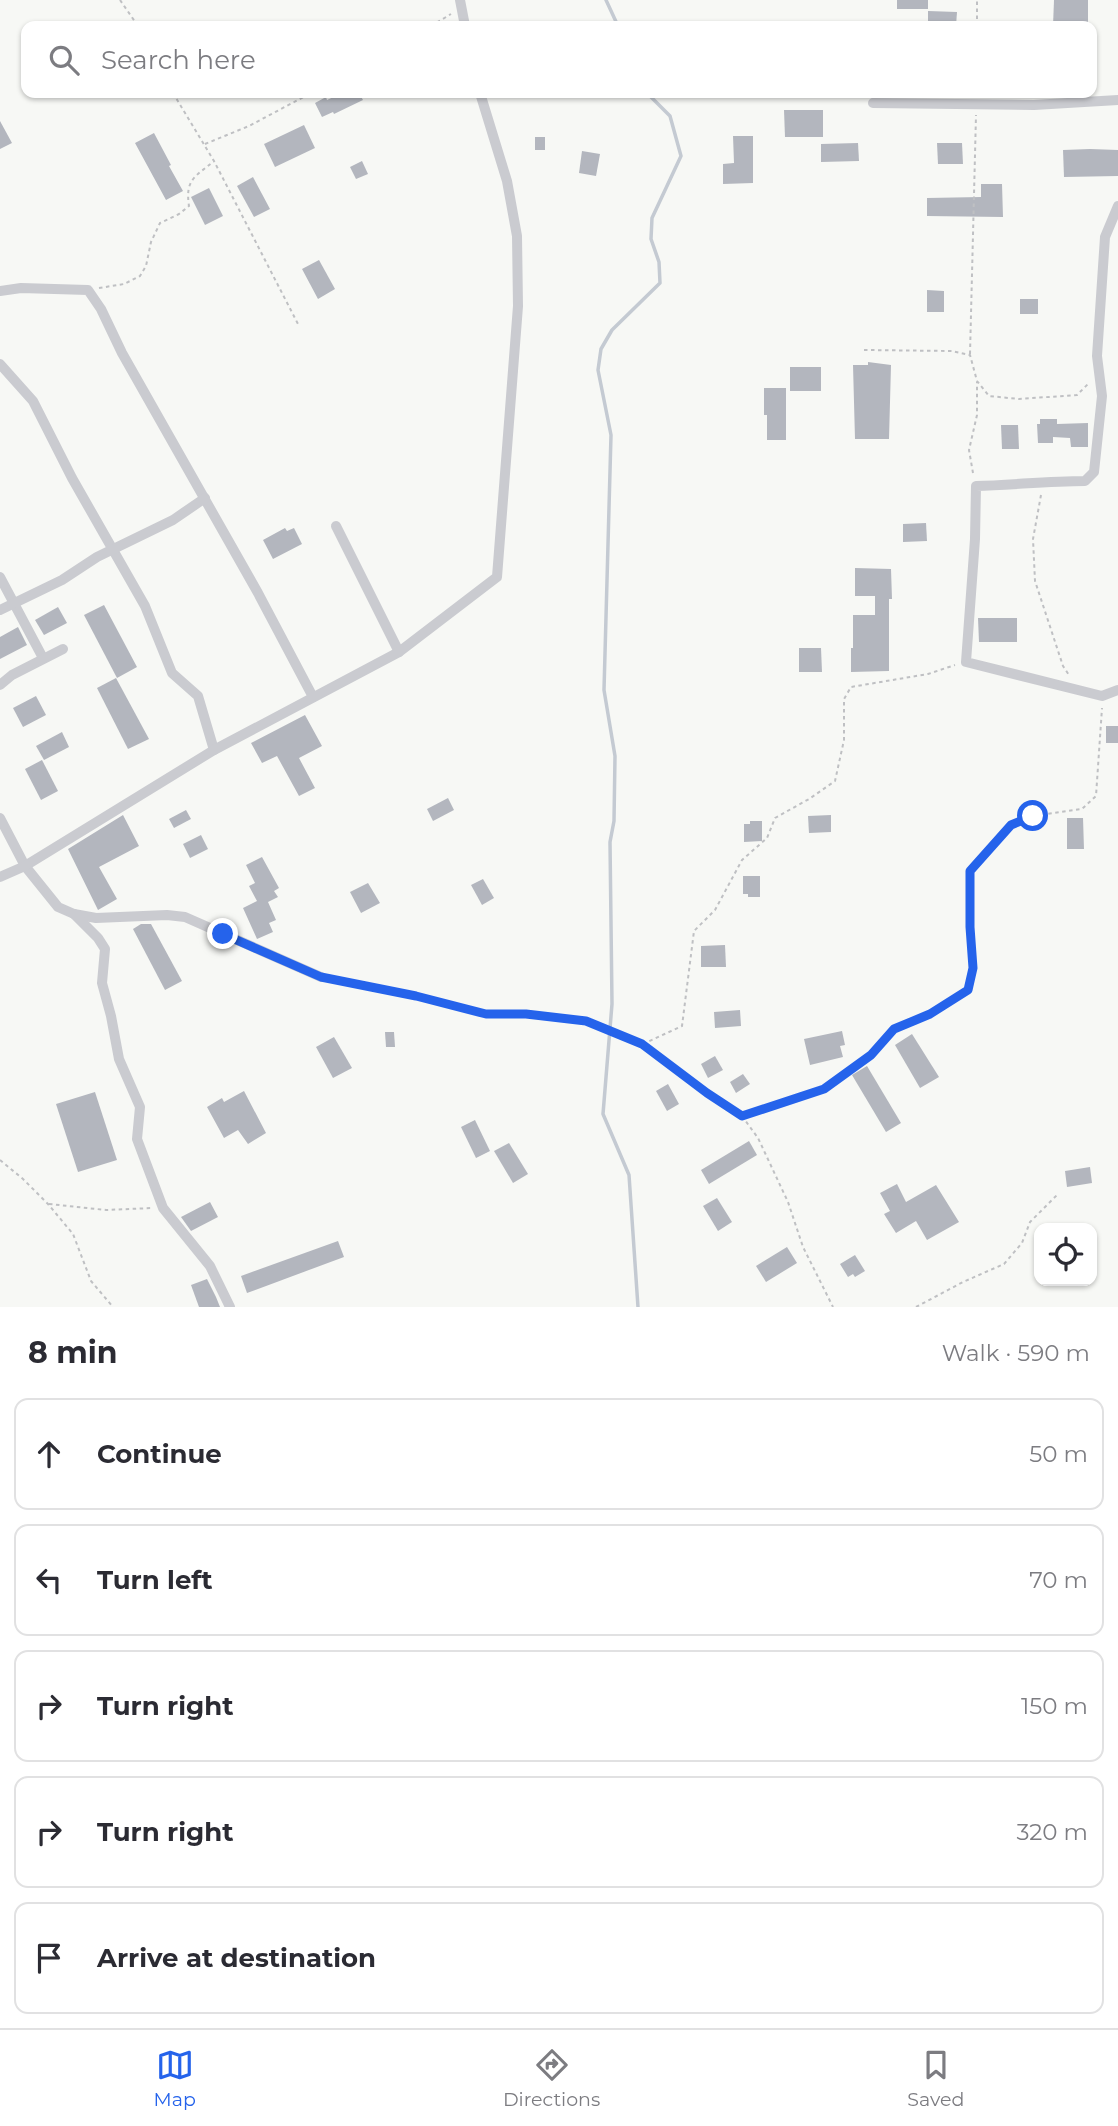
<!DOCTYPE html>
<html lang="en">
<head>
<meta charset="utf-8">
<style>
	body { margin:0; font-family:Montserrat,sans-serif; background:#f7f7f7; color:#2b2b33 }
	.controls { position:absolute; right:21px; bottom:21px; display:grid; overflow:hidden; border-radius:14px; box-shadow:0 2px 5px #0004 }
	.controls button { width:63px; height:63px; display:grid; place-items:center; padding:0; border:0; border-bottom:2px solid #e1e1e2; background:#fff; color:#2b2b33; font:35px sans-serif }
	.stop { position:absolute; width:21px; height:21px; margin:-16px; border:5px solid #2563eb; border-radius:50%; background:#fff }
	.stop.end { background:#2563eb; border-color:#fff; box-shadow:0 2px 7px #0008 }
	.list { margin:0; padding:0; list-style:none }
	h2 { display:flex; justify-content:space-between; align-items:center; height:91px; margin:0; padding:0 28px; font-size:30px }
	h2 small { font-size:23px; font-weight:400; color:#7c7c81 }
	.list li { display:grid; grid-template-columns:46px 1fr auto; gap:21px; align-items:center; box-sizing:border-box; height:112px; margin:0 14px 14px; padding:0 14px; border:2px solid #e1e1e2; border-radius:14px }
	.list b { display:block; font-size:26px; white-space:nowrap }
	.list em { font-size:23px; font-style:normal; color:#7c7c81 }
	.icon { flex:none; width:38px; height:38px; fill:none; stroke:currentColor; stroke-width:2; stroke-linecap:round; stroke-linejoin:round }
	.map { position:relative; flex:none; width:1118px; height:1307px; overflow:hidden }
	.search { position:absolute; background:#fff; box-shadow:0 2px 5px #0004; left:21px; right:21px; top:21px; height:77px; display:flex; align-items:center; gap:18px; box-sizing:border-box; padding:0 24px; border-radius:14px; color:#7c7c81; font-size:26px }
	.sheet { height:721px; background:#fff }
	nav { display:flex; justify-content:space-around; align-items:center; box-sizing:border-box; height:98px; border-top:2px solid #e1e1e2; background:#fff; font-size:19px; color:#7c7c81 }
	nav a { display:grid; justify-items:center; gap:4px }
	nav .on { color:#2563eb }
	.map>svg:first-child { display:block }
	.lines { fill:none; stroke-linecap:round; stroke-linejoin:round }
	.stream { stroke:#c4cad2; stroke-width:3.5 }
	.building { fill:#b3b6be }
	.path { stroke:#bfc0c3; stroke-width:2; stroke-dasharray:3.5 3.5; stroke-linecap:butt }
	.minor { stroke:#cacbd0; stroke-width:10 }
	.route { stroke:#2563eb; stroke-width:9 }
</style>
</head>
<body>
<div class="map">
<svg width="1118" height="1307" viewBox="0 0 1118 1307">
	<rect width="100%" height="100%" fill="#f7f8f5"/>
	<g class="lines">
		<g class="stream">
			<polyline points="606,0 618,26"/>
			<polyline points="638,1307 629,1175 603,1114 612,1004 610,842 614,821 615,756 604,690 611,435 598,370 601,349 612,330 660,283 659,262 651,239 652,218 681,156 670,116 647,93"/>
		</g>
	</g>
	<g class="building">
		<rect x="897" y="0" width="31" height="9"/>
		<polygon points="1054,0 1088,0 1088,26 1053,26"/>
		<polygon points="928,11 957,12 956,26 928,26"/>
		<polygon points="342,93 359,93 363,100 334,114 333,112 322,117 315,103 326,97 327,100"/>
		<polygon points="784,110 823,110 823,137 785,137"/>
		<polygon points="0,121 12,143 0,149"/>
		<polygon points="304,125 315,148 275,167 264,144"/>
		<polygon points="154,133 171,165 169,166 183,191 166,200 135,143"/>
		<polygon points="733,136 753,136 753,183 723,184 723,164 734,163"/>
		<rect x="535" y="137" width="10" height="13"/>
		<polygon points="858,143 859,161 821,162 821,144"/>
		<polygon points="937,143 962,143 963,164 938,164"/>
		<polygon points="1090,149 1118,150 1118,176 1064,177 1063,150"/>
		<polygon points="582,151 600,154 596,176 579,173"/>
		<polygon points="362,161 368,174 356,179 350,167"/>
		<polygon points="253,177 270,209 254,217 237,186"/>
		<polygon points="981,184 1002,184 1003,217 927,216 927,198 981,197"/>
		<polygon points="209,188 223,216 205,225 191,197"/>
		<polygon points="319,260 335,289 318,299 302,269"/>
		<polygon points="927,290 944,291 944,312 927,312"/>
		<rect x="1020" y="299" width="18" height="15"/>
		<polygon points="868,362 891,365 889,439 855,439 853,365 868,365"/>
		<rect x="790" y="367" width="31" height="24"/>
		<polygon points="764,388 786,388 786,440 767,440 767,415 764,415"/>
		<polygon points="1040,419 1057,419 1057,424 1088,423 1088,447 1071,447 1070,438 1053,437 1053,443 1038,443 1037,424 1040,424"/>
		<polygon points="1001,425 1018,425 1019,449 1002,449"/>
		<polygon points="926,523 927,541 903,542 903,524"/>
		<polygon points="285,528 287,531 294,528 302,544 273,559 263,540"/>
		<polygon points="855,568 891,569 892,599 889,599 889,671 851,672 851,648 853,648 853,615 875,615 875,596 855,596"/>
		<polygon points="104,605 137,667 117,678 84,615"/>
		<polygon points="58,607 67,623 44,635 35,620"/>
		<polygon points="978,618 1017,618 1017,642 979,642"/>
		<polygon points="18,627 27,645 0,659 0,637"/>
		<polygon points="799,648 821,648 822,672 799,672"/>
		<polygon points="116,678 149,739 128,749 97,688"/>
		<polygon points="36,696 46,715 23,727 13,708"/>
		<polygon points="305,715 322,746 299,758 315,788 299,796 277,756 262,763 251,743"/>
		<rect x="1106" y="726" width="12" height="17"/>
		<polygon points="62,732 69,747 44,760 36,746"/>
		<polygon points="42,760 58,791 41,800 25,769"/>
		<polygon points="448,798 454,810 433,821 427,809"/>
		<polygon points="186,810 191,819 174,828 169,819"/>
		<polygon points="123,815 139,846 99,867 117,899 98,910 68,849"/>
		<polygon points="831,815 831,832 809,833 808,816"/>
		<polygon points="1067,818 1083,818 1084,849 1067,849"/>
		<polygon points="750,821 762,821 762,841 744,842 744,824 750,824"/>
		<polygon points="201,835 208,849 190,858 183,844"/>
		<polygon points="262,857 279,888 274,891 278,897 268,902 276,920 269,923 273,932 257,939 243,908 257,901 249,886 255,883 246,865"/>
		<polygon points="743,876 760,876 760,897 748,897 748,894 743,894"/>
		<polygon points="483,879 494,898 482,905 471,885"/>
		<polygon points="368,883 380,903 361,913 350,892"/>
		<polygon points="141,924 151,924 182,981 165,990 133,929"/>
		<polygon points="725,945 726,967 701,967 701,946"/>
		<polygon points="740,1010 741,1026 715,1028 714,1012"/>
		<polygon points="842,1031 845,1045 840,1046 843,1057 810,1065 804,1039"/>
		<polygon points="385,1032 394,1032 395,1047 386,1047"/>
		<polygon points="912,1034 939,1077 920,1088 895,1045"/>
		<polygon points="334,1037 352,1068 333,1078 316,1047"/>
		<polygon points="715,1056 723,1070 708,1078 701,1064"/>
		<polygon points="867,1066 901,1123 886,1132 852,1075"/>
		<polygon points="743,1074 750,1084 736,1093 730,1082"/>
		<polygon points="668,1084 679,1104 667,1111 656,1091"/>
		<polygon points="244,1091 266,1133 248,1144 238,1130 224,1138 207,1107 222,1098 224,1102"/>
		<polygon points="95,1092 117,1160 78,1172 56,1104"/>
		<polygon points="475,1120 490,1151 476,1158 461,1127"/>
		<polygon points="749,1141 757,1155 709,1184 701,1170"/>
		<polygon points="509,1143 528,1174 513,1183 494,1151"/>
		<polygon points="1090,1167 1092,1183 1067,1187 1065,1171"/>
		<polygon points="897,1184 906,1202 936,1185 959,1222 927,1240 916,1221 896,1233 884,1214 890,1211 880,1193"/>
		<polygon points="717,1198 732,1222 718,1231 703,1206"/>
		<polygon points="210,1202 218,1217 191,1231 181,1217"/>
		<polygon points="338,1241 344,1257 247,1293 241,1276"/>
		<polygon points="787,1247 797,1263 766,1282 756,1266"/>
		<polygon points="855,1255 865,1271 855,1277 853,1274 848,1277 840,1264"/>
		<polygon points="207,1279 216,1297 220,1307 199,1307 191,1285"/>
	</g>
	<g class="lines">
		<g class="path">
			<polyline points="120,0 138,26"/>
			<polyline points="431,26 451,14"/>
			<polyline points="977,26 977,0"/>
			<polyline points="173,93 214,161 298,324"/>
			<polyline points="205,144 249,126 311,93"/>
			<path d="M 99,288 L 124,284 L 140,276 L 146,266 L 151,242 L 160,223 L 179,214 L 189,206 C 185,179 195,177 214,161"/>
			<polyline points="864,350 952,351 970,355 977,381 989,396 1019,399 1077,395 1088,384"/>
			<polyline points="970,354 976,115"/>
			<polyline points="973,473 969,450 977,415 977,382"/>
			<polyline points="1041,495 1033,539 1035,581 1063,666 1069,675"/>
			<polyline points="333,980 416,996 486,1014 526,1014 586,1021 642,1044 707,1093 742,1116 758,1138 788,1202 803,1247 833,1307"/>
			<polyline points="643,1044 682,1026 694,931 715,910 742,860 767,838 775,818 809,799 835,781 844,740 844,699 851,687 928,674 955,665"/>
			<polyline points="743,1116 824,1089 871,1055 894,1029 930,1014 968,991 973,968 970,927 970,871 1011,825 1033,816 1082,809 1096,796 1102,708"/>
			<polyline points="0,1160 23,1179 48,1204 73,1234 91,1281 113,1307"/>
			<polyline points="49,1204 106,1210 152,1208"/>
			<polyline points="916,1307 963,1282 1004,1264 1022,1243 1030,1222 1058,1194"/>
		</g>
		<g class="minor">
			<polyline points="460,0 465,26"/>
			<polyline points="873,103 1034,105 1118,100"/>
			<path d="M 1118,206 L 1105,237 L 1097,356 L 1102,396 L 1094,472 L 1085,481 C 1048,481 1013,485 976,486 L 975,539 L 966,662 L 1102,696 L 1118,690"/>
			<polyline points="0,291 21,288 88,290 101,309 122,353 258,593 313,697"/>
			<polyline points="0,364 33,401 72,478 145,606 172,673 198,696 214,750"/>
			<polyline points="336,526 399,652"/>
			<polyline points="0,577 43,658"/>
			<polyline points="0,610 62,580 97,557 173,520 205,498"/>
			<polyline points="0,685 12,675 63,649"/>
			<polyline points="0,818 25,866 58,907 74,914 96,918 167,915 185,917 321,977"/>
			<polyline points="0,877 25,866 214,750 399,652 497,577 518,306 517,236 507,181 480,93"/>
			<polyline points="74,914 98,938 105,949 102,983 111,1016 119,1059 140,1107 137,1139 163,1208 210,1266 230,1307"/>
		</g>
	</g>
	<g class="lines">
		<polyline class="route" points="223,934 321,977 416,996 486,1014 526,1014 586,1021 642,1044 707,1093 742,1116 824,1089 871,1055 894,1029 930,1014 968,990 973,968 970,927 970,871 1011,825 1033,816"/>
	</g>
</svg>
<div class="controls">
<button><svg class="icon" aria-label="locate" viewBox="0 0 24 24"><circle cx="12" cy="12" r="6"/><path d="M12 2v4M12 18v4M2 12h4M18 12h4"/></svg></button>
</div>
<div class="stop" style="left:1033px;top:816px"></div>
<div class="stop end" style="left:223px;top:934px"></div>
<div class="search"><svg class="icon" aria-label="search" viewBox="0 0 24 24"><circle cx="10" cy="10" r="6"/><path d="M15 15l6 6"/></svg>Search here</div>
</div>
<section class="sheet">
<h2>8 min<small>Walk · 590 m</small></h2>
<ul class="list">
<li><svg class="icon" aria-label="ahead" viewBox="0 0 24 24"><path d="M12 20V5M6 11l6-6 6 6"/></svg><div><b>Continue</b></div><em>50 m</em></li>
<li><svg class="icon" aria-label="left" viewBox="0 0 24 24"><path d="M17 20v-9H6M10 6l-5 5 5 5"/></svg><div><b>Turn left</b></div><em>70 m</em></li>
<li><svg class="icon" aria-label="right" viewBox="0 0 24 24"><path d="M7 20v-9h11M14 6l5 5-5 5"/></svg><div><b>Turn right</b></div><em>150 m</em></li>
<li><svg class="icon" aria-label="right" viewBox="0 0 24 24"><path d="M7 20v-9h11M14 6l5 5-5 5"/></svg><div><b>Turn right</b></div><em>320 m</em></li>
<li><svg class="icon" aria-label="arrive" viewBox="0 0 24 24"><path d="M6 21V4h12l-3 4 3 4H6"/></svg><div><b>Arrive at destination</b></div></li>
</ul>
</section>
<nav>
<a class="on"><svg class="icon" aria-label="map" viewBox="0 0 24 24"><path d="M3 6l6-2 6 2 6-2v14l-6 2-6-2-6 2zM9 4v14M15 6v14"/></svg>Map</a>
<a><svg class="icon" aria-label="directions" viewBox="0 0 24 24"><path d="M12 3l9 9-9 9-9-9zM9 14v-3h6M13 9l2 2-2 2"/></svg>Directions</a>
<a><svg class="icon" aria-label="saved" viewBox="0 0 24 24"><path d="M7 4h10v16l-5-4-5 4z"/></svg>Saved</a>
</nav>
</body>
</html>
